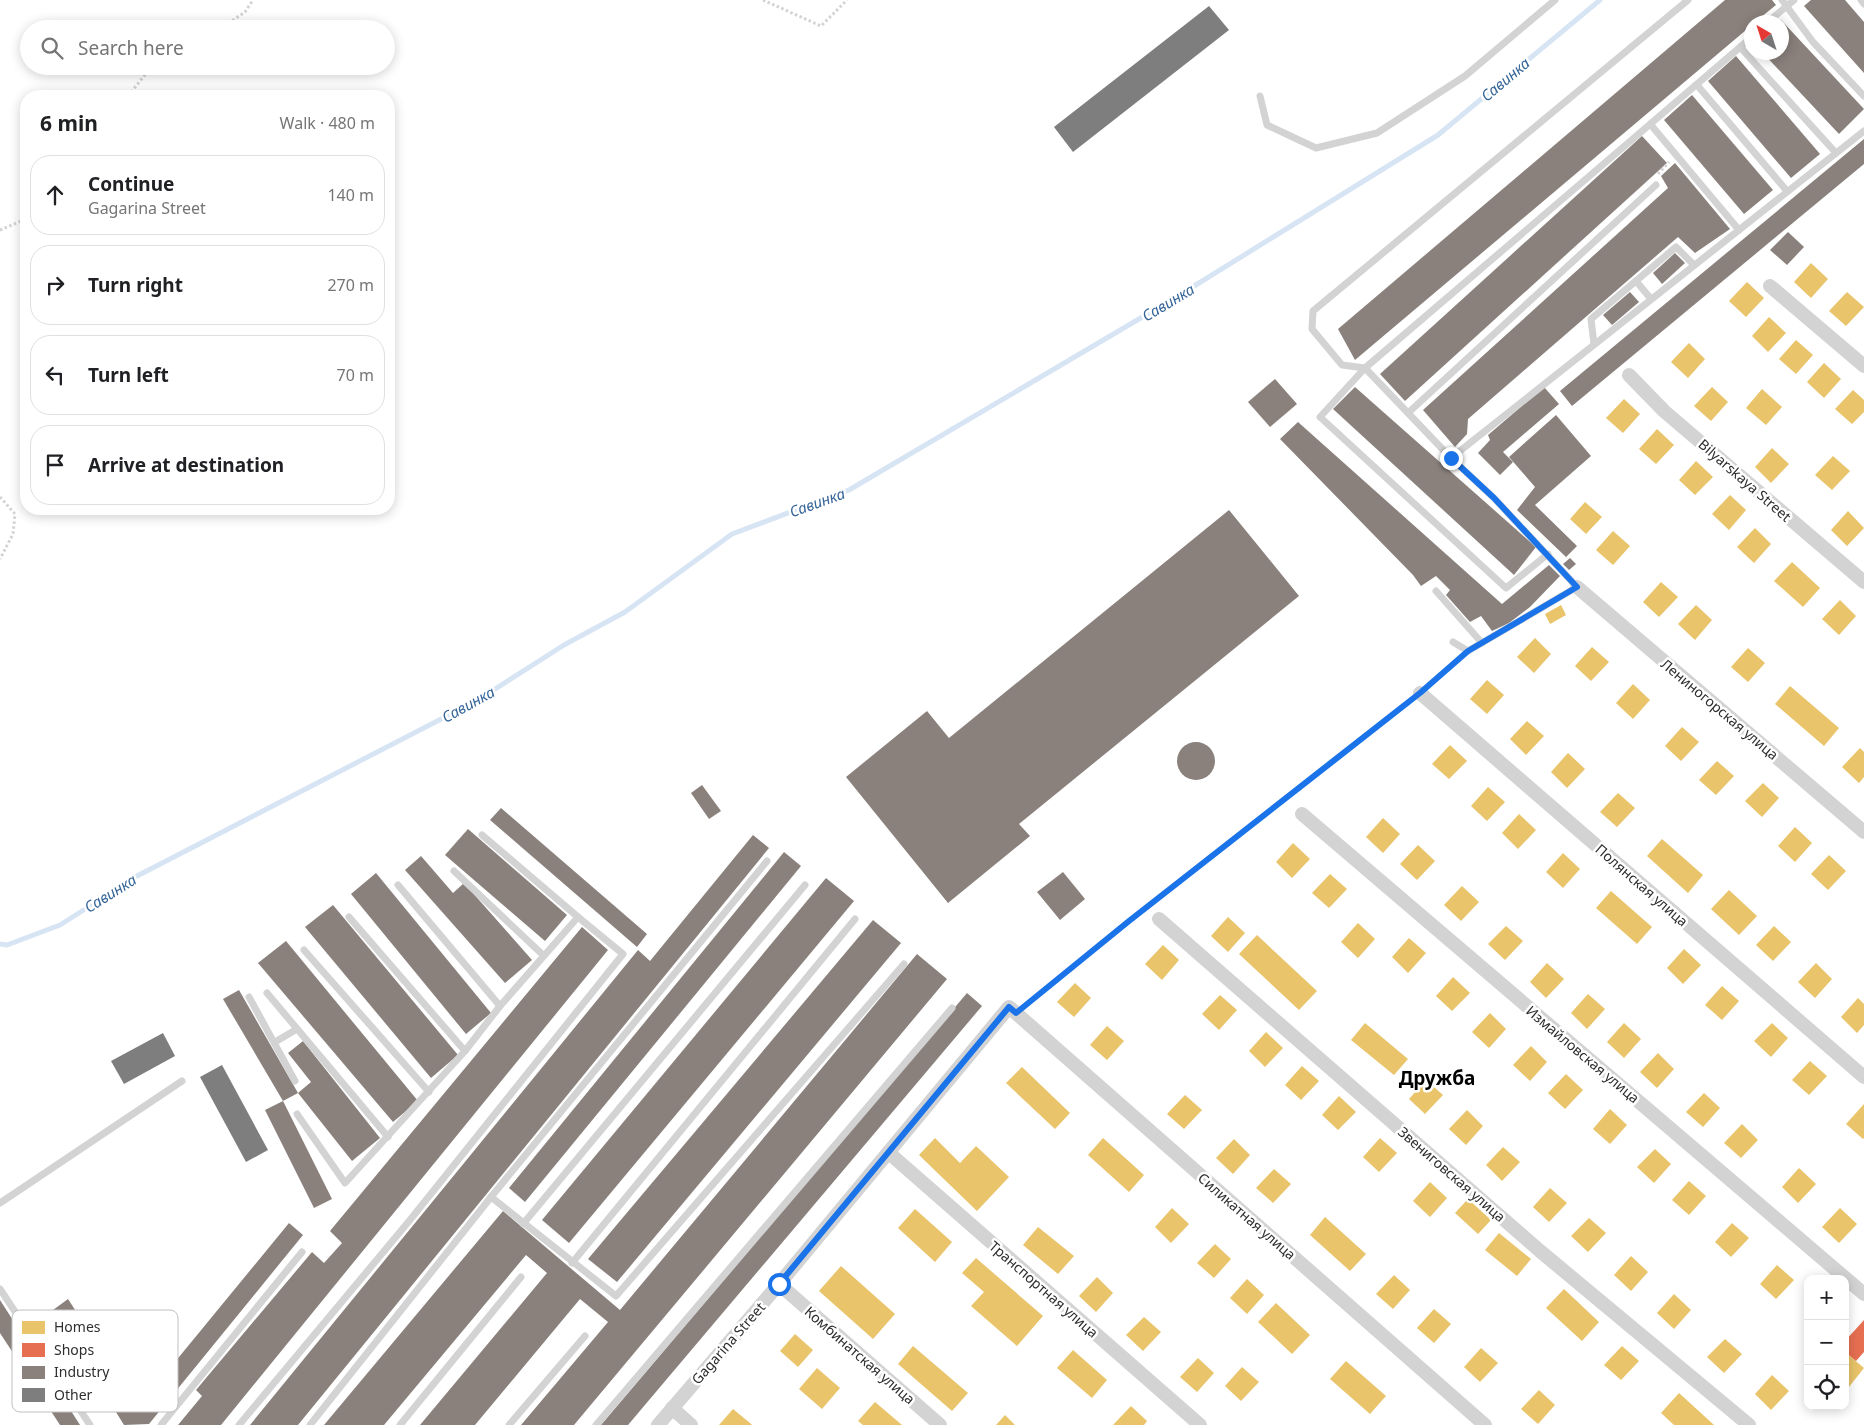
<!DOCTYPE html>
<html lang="en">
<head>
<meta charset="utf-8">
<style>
	body { margin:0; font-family:"Noto Sans",sans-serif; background:#f2f2f2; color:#202124 }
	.controls { position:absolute; right:15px; bottom:15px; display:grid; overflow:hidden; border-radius:10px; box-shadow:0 2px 12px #0003 }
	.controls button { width:45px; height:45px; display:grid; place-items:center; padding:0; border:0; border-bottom:1px solid #e0e0e0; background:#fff; color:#202124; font:25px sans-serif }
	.compass { position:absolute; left:1744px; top:15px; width:45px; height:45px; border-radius:50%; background:#fff; box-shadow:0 2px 12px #0003; rotate:321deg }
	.stop { position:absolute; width:15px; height:15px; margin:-11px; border:4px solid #1a73e8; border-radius:50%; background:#fff }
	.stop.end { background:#1a73e8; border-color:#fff; box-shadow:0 1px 5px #0008 }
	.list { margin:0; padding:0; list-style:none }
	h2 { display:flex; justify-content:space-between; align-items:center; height:65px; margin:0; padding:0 20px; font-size:21px }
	h2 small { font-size:16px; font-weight:400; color:#757577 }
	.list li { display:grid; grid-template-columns:32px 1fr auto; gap:15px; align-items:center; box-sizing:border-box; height:80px; margin:0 10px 10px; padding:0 10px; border:1px solid #e0e0e0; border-radius:20px }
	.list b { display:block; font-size:19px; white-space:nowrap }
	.list p { margin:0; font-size:16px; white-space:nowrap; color:#757577 }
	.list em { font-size:16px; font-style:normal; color:#757577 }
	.icon { flex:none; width:28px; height:28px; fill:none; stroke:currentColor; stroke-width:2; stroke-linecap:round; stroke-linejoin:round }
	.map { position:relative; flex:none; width:1864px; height:1425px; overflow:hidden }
	.search { position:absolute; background:#fff; box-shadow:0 2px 12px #0003; left:20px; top:20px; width:375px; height:55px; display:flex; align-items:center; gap:12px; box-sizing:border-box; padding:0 18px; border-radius:28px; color:#757577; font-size:19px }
	.panel { position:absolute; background:#fff; box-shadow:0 2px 12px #0003; left:20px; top:90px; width:375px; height:425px; border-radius:20px }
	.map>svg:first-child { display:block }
	.homes { fill:#e9c46a }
	.shops { fill:#e76f51 }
	.industry { fill:#8a817c }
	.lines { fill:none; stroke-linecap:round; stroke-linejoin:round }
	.stream { stroke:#d6e4f4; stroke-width:5 }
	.building { fill:#7e7e7e }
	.path { stroke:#d3d3d3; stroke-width:3; stroke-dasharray:2.5 2.5; stroke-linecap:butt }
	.lane { stroke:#d3d3d3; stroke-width:7 }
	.street { stroke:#d3d3d3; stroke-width:14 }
	.route { stroke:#1a73e8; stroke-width:6 }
	.labels { text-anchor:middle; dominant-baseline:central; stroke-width:5; stroke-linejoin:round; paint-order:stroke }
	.street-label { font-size:14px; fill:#2e2e2e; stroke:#fff }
	.water-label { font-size:15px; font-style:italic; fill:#356598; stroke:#fff }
	.district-label { font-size:19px; font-weight:bold; fill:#000; stroke:#fff }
	.key { fill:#fff; stroke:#c0c0c0; stroke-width:1 }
	.key-label { font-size:14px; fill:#2e2e2e }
</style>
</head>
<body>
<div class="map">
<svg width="1864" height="1425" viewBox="0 0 1864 1425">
	<rect width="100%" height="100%" fill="#fff"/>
	<g class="homes">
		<polygon points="1811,263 1828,279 1811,298 1794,282"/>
		<polygon points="1747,282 1764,298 1746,317 1729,301"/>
		<polygon points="1847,292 1864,307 1846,326 1829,311"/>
		<polygon points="1769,317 1786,333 1768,352 1752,336"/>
		<polygon points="1796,340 1813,355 1796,374 1779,359"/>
		<polygon points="1689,343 1705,359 1688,378 1671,362"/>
		<polygon points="1824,363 1841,379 1824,398 1807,382"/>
		<polygon points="1712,387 1728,402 1711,421 1694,406"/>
		<polygon points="1762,389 1782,407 1766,425 1746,408"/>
		<polygon points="1853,390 1864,400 1864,412 1852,424 1835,409"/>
		<polygon points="1624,399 1640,414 1623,433 1606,418"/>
		<polygon points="1657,429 1674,445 1656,464 1639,449"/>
		<polygon points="1772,448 1789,464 1771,483 1755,467"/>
		<polygon points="1833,456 1850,471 1832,490 1815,475"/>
		<polygon points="1696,461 1713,477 1695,495 1679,480"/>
		<polygon points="1730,495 1746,510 1729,530 1712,514"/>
		<polygon points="1585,502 1602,517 1586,534 1570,519"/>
		<polygon points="1848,511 1864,528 1847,546 1831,530"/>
		<polygon points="1755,528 1771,544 1754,563 1737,547"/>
		<polygon points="1613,531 1630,546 1613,565 1596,550"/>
		<polygon points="1792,562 1820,588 1803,607 1774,581"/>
		<polygon points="1661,582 1678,597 1659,617 1643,602"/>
		<polygon points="1840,600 1856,616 1839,635 1822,619"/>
		<polygon points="1561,605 1566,615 1550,624 1545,614"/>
		<polygon points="1696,605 1712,620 1695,640 1678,624"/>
		<polygon points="1535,638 1551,654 1534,673 1517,657"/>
		<polygon points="1592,647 1609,662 1591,681 1575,666"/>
		<polygon points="1748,648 1765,663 1748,682 1731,667"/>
		<polygon points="1487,680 1504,695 1487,714 1470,699"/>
		<polygon points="1633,684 1650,700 1633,719 1616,703"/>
		<polygon points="1790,686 1839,728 1824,746 1775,704"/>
		<polygon points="1527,721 1544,736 1526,755 1510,739"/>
		<polygon points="1682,727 1699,742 1681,761 1665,746"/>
		<polygon points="1450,745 1467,761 1449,779 1432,764"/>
		<polygon points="1860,748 1864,752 1864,777 1859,783 1842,767"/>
		<polygon points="1568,753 1585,769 1567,788 1551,772"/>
		<polygon points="1717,761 1734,776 1716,795 1699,780"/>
		<polygon points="1763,783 1779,798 1762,817 1745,801"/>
		<polygon points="1488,787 1505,802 1487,821 1471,806"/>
		<polygon points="1618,793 1635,808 1617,827 1600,812"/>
		<polygon points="1519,814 1536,830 1518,849 1502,833"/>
		<polygon points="1383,818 1400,834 1383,853 1366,837"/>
		<polygon points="1795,827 1812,843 1795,862 1778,846"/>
		<polygon points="1662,839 1703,875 1688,893 1647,856"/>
		<polygon points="1293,843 1310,859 1292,878 1276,862"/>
		<polygon points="1418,845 1435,861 1417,880 1400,864"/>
		<polygon points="1563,853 1580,869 1563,888 1546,872"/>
		<polygon points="1829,855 1846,871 1828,890 1811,874"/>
		<polygon points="1330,874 1347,889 1329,908 1312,893"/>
		<polygon points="1462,886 1479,902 1461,921 1444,905"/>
		<polygon points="1729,890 1757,916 1739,935 1711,909"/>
		<polygon points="1611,891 1652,927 1637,944 1596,908"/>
		<polygon points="1228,917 1245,933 1228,952 1211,936"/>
		<polygon points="1358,923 1375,939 1358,958 1341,942"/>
		<polygon points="1506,926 1523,941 1505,960 1488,944"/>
		<polygon points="1774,926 1791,942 1773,961 1756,945"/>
		<polygon points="1257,935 1317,991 1299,1010 1239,954"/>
		<polygon points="1409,938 1426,953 1408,973 1392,957"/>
		<polygon points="1163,945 1179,960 1162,980 1145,964"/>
		<polygon points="1684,949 1701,965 1683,984 1667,968"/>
		<polygon points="1547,963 1564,979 1546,998 1530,982"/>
		<polygon points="1816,963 1832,979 1815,998 1798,982"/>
		<polygon points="1453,977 1470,993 1452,1011 1436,996"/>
		<polygon points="1075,983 1091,998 1074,1017 1057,1002"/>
		<polygon points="1722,986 1739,1001 1722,1020 1705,1005"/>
		<polygon points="1588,994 1605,1009 1587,1029 1571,1013"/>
		<polygon points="1220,995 1237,1010 1219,1030 1202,1014"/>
		<polygon points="1858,998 1864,1004 1864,1025 1857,1033 1841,1017"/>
		<polygon points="1490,1013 1506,1029 1489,1048 1472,1032"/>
		<polygon points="1365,1023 1408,1059 1394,1075 1351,1040"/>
		<polygon points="1624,1023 1641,1039 1624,1058 1607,1042"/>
		<polygon points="1772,1023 1788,1038 1771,1057 1754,1041"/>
		<polygon points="1107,1026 1124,1041 1107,1060 1090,1045"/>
		<polygon points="1266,1032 1283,1048 1265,1067 1249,1051"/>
		<polygon points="1531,1046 1547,1062 1530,1081 1513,1065"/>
		<polygon points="1658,1053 1674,1069 1657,1088 1640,1072"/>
		<polygon points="1810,1061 1827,1076 1809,1095 1792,1080"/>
		<polygon points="1302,1066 1319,1081 1301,1100 1285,1085"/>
		<polygon points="1022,1067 1070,1113 1055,1129 1006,1083"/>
		<polygon points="1566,1074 1583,1090 1565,1109 1548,1093"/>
		<polygon points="1426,1080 1443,1095 1425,1114 1409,1099"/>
		<polygon points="1704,1093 1720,1108 1703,1127 1686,1112"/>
		<polygon points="1185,1095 1202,1110 1184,1129 1167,1114"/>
		<polygon points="1339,1096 1356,1112 1338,1130 1322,1115"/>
		<polygon points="1864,1104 1864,1138 1863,1139 1846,1124"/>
		<polygon points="1610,1109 1627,1125 1610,1144 1593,1129"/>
		<polygon points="1467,1110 1483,1126 1466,1145 1449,1129"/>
		<polygon points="1742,1124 1758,1140 1741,1158 1724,1143"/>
		<polygon points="935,1138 960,1163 976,1146 1009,1177 977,1211 919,1155"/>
		<polygon points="1103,1138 1144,1175 1129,1192 1088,1155"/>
		<polygon points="1380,1138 1397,1153 1379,1172 1363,1157"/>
		<polygon points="1234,1139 1250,1155 1233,1174 1216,1158"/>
		<polygon points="1503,1147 1520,1162 1502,1181 1486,1165"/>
		<polygon points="1655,1149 1671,1164 1654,1183 1637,1167"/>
		<polygon points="1799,1168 1816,1184 1798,1203 1782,1187"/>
		<polygon points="1274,1169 1291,1184 1273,1203 1256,1188"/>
		<polygon points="1689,1181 1706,1196 1689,1215 1672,1200"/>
		<polygon points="1430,1182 1447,1198 1430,1217 1413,1201"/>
		<polygon points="1550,1188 1567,1203 1549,1222 1533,1207"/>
		<polygon points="1468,1199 1491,1220 1478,1234 1455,1213"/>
		<polygon points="1172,1208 1189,1224 1171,1243 1155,1227"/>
		<polygon points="1840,1208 1857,1224 1839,1243 1822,1227"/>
		<polygon points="915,1209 952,1242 935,1262 898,1228"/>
		<polygon points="1325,1217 1366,1254 1350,1271 1310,1235"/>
		<polygon points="1589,1218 1606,1233 1588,1252 1571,1236"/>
		<polygon points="1732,1223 1749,1238 1731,1257 1715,1242"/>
		<polygon points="1038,1227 1074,1256 1058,1274 1023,1245"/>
		<polygon points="1499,1233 1531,1259 1517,1276 1485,1250"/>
		<polygon points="1215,1244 1231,1259 1214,1278 1197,1263"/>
		<polygon points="1631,1256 1648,1272 1631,1291 1614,1275"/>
		<polygon points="976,1258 1043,1316 1017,1346 971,1306 984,1292 962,1273"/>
		<polygon points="1777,1265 1794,1280 1776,1299 1760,1284"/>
		<polygon points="841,1266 895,1314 873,1339 819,1291"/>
		<polygon points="1394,1275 1410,1290 1393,1309 1376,1294"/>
		<polygon points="1097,1277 1113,1293 1096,1312 1079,1296"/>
		<polygon points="1247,1279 1264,1295 1247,1314 1230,1298"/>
		<polygon points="1564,1289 1599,1322 1582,1341 1546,1308"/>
		<polygon points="1674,1294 1691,1310 1674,1329 1657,1313"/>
		<polygon points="1276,1303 1310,1335 1292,1354 1258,1322"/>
		<polygon points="1434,1309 1451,1324 1434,1343 1417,1328"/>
		<polygon points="1144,1317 1161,1332 1143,1351 1126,1335"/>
		<polygon points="795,1334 813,1350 798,1367 780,1351"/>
		<polygon points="1725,1339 1742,1354 1724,1373 1707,1357"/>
		<polygon points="913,1346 968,1393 952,1411 898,1364"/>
		<polygon points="1622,1346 1639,1361 1621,1380 1604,1365"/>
		<polygon points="1481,1348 1498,1363 1480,1382 1464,1367"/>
		<polygon points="1073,1350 1107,1380 1092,1398 1057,1368"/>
		<polygon points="1845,1352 1864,1368 1845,1392"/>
		<polygon points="1198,1358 1214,1373 1197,1392 1180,1377"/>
		<polygon points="1346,1361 1386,1396 1370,1414 1330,1379"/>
		<polygon points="1242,1367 1259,1382 1241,1401 1225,1386"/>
		<polygon points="817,1368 840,1388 822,1409 799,1389"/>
		<polygon points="1772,1375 1789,1391 1771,1410 1755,1394"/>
		<polygon points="1539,1390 1555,1405 1538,1424 1521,1409"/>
		<polygon points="1679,1393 1714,1425 1674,1425 1661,1413"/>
		<polygon points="875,1402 902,1425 863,1425 858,1421"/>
		<polygon points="1131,1406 1147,1421 1144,1425 1113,1425"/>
		<polygon points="733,1409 750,1423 752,1425 719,1425"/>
		<polygon points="1005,1415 1015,1425 996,1425"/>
	</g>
	<polygon class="shops" points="1864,1320 1864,1352 1856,1361 1845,1352 1845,1341"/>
	<g class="industry">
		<polygon points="1725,0 1772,0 1776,5 1755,22 1752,22 1752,25 1355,360 1338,329"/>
		<polygon points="1811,0 1845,0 1864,22 1864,73 1804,6"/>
		<polygon points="1781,20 1864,109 1839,134 1762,52 1782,52 1782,22 1778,22"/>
		<polygon points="1736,56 1820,154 1791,178 1708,81"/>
		<polygon points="1692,95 1773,190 1744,214 1664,120"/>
		<polygon points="1642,136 1667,163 1405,401 1380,374"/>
		<polygon points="1864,139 1864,164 1572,406 1560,391"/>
		<polygon points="1675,163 1730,229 1695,253 1678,237 1468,419 1467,434 1455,447 1423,410 1668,188 1661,176"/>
		<polygon points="1788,232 1804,247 1787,265 1770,250"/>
		<polygon points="1675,253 1685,263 1662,284 1653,273"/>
		<polygon points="1630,292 1639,302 1612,325 1603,315"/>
		<polygon points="1275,379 1297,404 1270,427 1248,402"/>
		<polygon points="1355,387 1536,547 1514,575 1333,409"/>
		<polygon points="1544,387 1559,404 1503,452 1513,462 1500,475 1478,453 1490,440 1488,435"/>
		<polygon points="1556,415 1591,456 1535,505 1577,546 1566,557 1517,510 1535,487 1509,457"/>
		<polygon points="1298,422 1502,604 1549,565 1560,576 1530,607 1509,623 1492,631 1481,616 1470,622 1446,595 1450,590 1436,576 1421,586 1413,575 1280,439"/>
		<polygon points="1229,510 1299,596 1019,824 1030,836 948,903 846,777 927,711 949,738"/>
		<polygon points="1570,558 1576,564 1569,570 1563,564"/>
		<circle cx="1196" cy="761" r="19"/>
		<polygon points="702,785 721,811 709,819 691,793"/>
		<polygon points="501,808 647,934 637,947 490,820"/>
		<polygon points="468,829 567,915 545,941 445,855"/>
		<polygon points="753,835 769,848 298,1425 250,1425 638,950 650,961"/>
		<polygon points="784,852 801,866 525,1202 509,1188"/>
		<polygon points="421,856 453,893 464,883 532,960 505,983 405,870"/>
		<polygon points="1063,872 1085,899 1060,920 1037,892"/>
		<polygon points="376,873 491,1013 466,1034 351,894"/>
		<polygon points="826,878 854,901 569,1243 542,1220"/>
		<polygon points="333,905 458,1055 431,1078 305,927"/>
		<polygon points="873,920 901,943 617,1282 588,1259"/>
		<polygon points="582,927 608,950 221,1425 178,1425 202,1396 196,1390 312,1252 324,1263 342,1243 330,1231"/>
		<polygon points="286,941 418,1101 393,1122 258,963"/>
		<polygon points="917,954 947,979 574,1425 521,1425 608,1322 580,1299 475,1425 420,1425 547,1273 526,1255 384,1425 324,1425 503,1211 620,1310"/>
		<polygon points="239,990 298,1093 283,1101 223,999"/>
		<polygon points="967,993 982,1006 628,1425 601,1425"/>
		<polygon points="303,1041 380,1138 352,1161 298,1093 311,1082 288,1053"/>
		<polygon points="283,1101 332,1199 314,1208 265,1110"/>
		<polygon points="289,1223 303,1235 149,1424 124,1425 53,1310 68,1299 138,1407"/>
		<polygon points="0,1300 80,1425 60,1425 0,1333"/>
	</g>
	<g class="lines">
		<polyline class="stream" points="0,944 7,945 60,925 137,876 478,700 564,645 625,612 732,534 849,490 1178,296 1438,135 1600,0"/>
	</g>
	<g class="building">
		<polygon points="1209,6 1229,30 1073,152 1054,127"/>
		<polygon points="163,1033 175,1056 124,1084 111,1061"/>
		<polygon points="222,1065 268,1150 246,1162 200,1077"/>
	</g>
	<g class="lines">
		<g class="path">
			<polyline points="763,0 821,26 847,0"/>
			<polyline points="220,29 245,12 253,0"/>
			<polyline points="128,96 152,66"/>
			<polyline points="1658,174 1669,162"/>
			<polyline points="0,230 26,219"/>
			<polyline points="0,497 15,514 13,534 0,559"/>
			<polyline points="1432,683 1459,659"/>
			<polyline points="1026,1004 1410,701"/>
		</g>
		<g class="lane">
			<polyline points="1782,0 1813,42 1864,96"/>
			<polyline points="1861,0 1864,4"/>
			<polyline points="1768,22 1794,0"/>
			<polyline points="1740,47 1836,153"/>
			<polyline points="1697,85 1787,191"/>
			<polyline points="1260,96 1267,125 1316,148 1377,133 1465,76 1555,0"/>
			<polyline points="1651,125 1739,230"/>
			<polyline points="1636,281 1651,299"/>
			<polyline points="1594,344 1591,319 1676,247 1694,265"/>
			<polyline points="1408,413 1656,185"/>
			<polyline points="1451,458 1365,368 1342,365 1312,329 1313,311 1688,0"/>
			<polyline points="1548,554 1506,588 1320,417 1365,368 1752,37"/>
			<polyline points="1436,591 1482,643"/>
			<polyline points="1453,642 1468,651 1577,587 1494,498 1451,458 1864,131"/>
			<polyline points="454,871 543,955"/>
			<polyline points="398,885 500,1006"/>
			<polyline points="349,917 465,1051"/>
			<polyline points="304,950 429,1092"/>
			<polyline points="267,993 388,1137"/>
			<polyline points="249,997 295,1081"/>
			<polyline points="275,1042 297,1029"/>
			<polyline points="297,1114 345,1183 465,1051 500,1006 578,917 482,835"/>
			<polyline points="491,1197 616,1296 904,964"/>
			<polyline points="0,1203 182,1081"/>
			<polyline points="523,1224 805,885"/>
			<polyline points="572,1263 855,919"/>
			<polyline points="0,1289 90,1425"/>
			<polyline points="161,1425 302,1252"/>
			<polyline points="239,1425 410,1220 623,954 578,917"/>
			<polyline points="310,1425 491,1197 767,861"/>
			<polyline points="400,1425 521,1277"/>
			<polyline points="509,1425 585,1336"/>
			<polyline points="596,1425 952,1008"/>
		</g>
		<g class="street">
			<polyline points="1770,286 1864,366"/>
			<polyline points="1629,375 1664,411 1864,582"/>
			<polyline points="1577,587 1864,832"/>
			<polyline points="1420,693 1864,1077"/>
			<polyline points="1302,814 1864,1294"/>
			<polyline points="1159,919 1540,1251 1749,1425"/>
			<polyline points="889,1153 1200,1425"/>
			<polyline points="779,1284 940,1425"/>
			<polyline points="672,1408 691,1425"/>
			<polyline points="658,1425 779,1284 1009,1007 1485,1425"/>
		</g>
	</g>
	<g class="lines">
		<polyline class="route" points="779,1284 1009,1007 1016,1013 1129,921 1420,693 1468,651 1577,587 1494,498 1451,458"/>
	</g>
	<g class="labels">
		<g class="street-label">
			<text transform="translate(1745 480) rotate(41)">Bilyarskaya Street</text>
			<text transform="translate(1720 709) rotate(40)">Лениногорская улица</text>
			<text transform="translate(1642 885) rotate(41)">Полянская улица</text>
			<text transform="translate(1583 1054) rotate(40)">Измайловская улица</text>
			<text transform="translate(1452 1174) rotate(41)">Звениговская улица</text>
			<text transform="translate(1247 1216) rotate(41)">Силикатная улица</text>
			<text transform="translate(1044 1289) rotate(41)">Транспортная улица</text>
			<text transform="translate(728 1343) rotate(-49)">Gagarina Street</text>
			<text transform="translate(860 1355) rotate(41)">Комбинатская улица</text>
		</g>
		<g class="water-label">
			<text transform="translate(1505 79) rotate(-40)">Савинка</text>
			<text transform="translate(1168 302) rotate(-31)">Савинка</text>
			<text transform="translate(817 502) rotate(-20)">Савинка</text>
			<text transform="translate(468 704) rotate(-29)">Савинка</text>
			<text transform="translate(110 893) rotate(-32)">Савинка</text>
		</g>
		<g class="district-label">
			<text x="1437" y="1078">Дружба</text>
		</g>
	</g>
	<rect x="12" y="1310" width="166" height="102" rx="8" class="key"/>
	<rect x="22" y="1321" width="23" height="13" fill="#e9c46a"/>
	<rect x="22" y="1343" width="23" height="14" fill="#e76f51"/>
	<rect x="22" y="1366" width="23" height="13" fill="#8a817c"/>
	<rect x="22" y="1388" width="23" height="14" fill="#7e7e7e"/>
	<g class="key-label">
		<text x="54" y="1332">Homes</text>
		<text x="54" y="1355">Shops</text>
		<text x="54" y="1377">Industry</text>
		<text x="54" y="1400">Other</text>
	</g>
</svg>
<div class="controls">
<button>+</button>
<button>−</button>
<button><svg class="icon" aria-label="locate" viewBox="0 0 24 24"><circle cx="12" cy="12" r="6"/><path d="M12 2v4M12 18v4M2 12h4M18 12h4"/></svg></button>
</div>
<svg class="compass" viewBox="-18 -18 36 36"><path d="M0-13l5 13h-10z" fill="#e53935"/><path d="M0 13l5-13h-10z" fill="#757577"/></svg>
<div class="stop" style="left:779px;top:1284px"></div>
<div class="stop end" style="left:1451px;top:458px"></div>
<div class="search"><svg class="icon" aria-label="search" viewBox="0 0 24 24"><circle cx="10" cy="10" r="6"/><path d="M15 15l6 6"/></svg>Search here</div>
<section class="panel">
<h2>6 min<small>Walk · 480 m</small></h2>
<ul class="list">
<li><svg class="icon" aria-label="ahead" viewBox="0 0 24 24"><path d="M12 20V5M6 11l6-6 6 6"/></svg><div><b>Continue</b><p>Gagarina Street</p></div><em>140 m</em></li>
<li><svg class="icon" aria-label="right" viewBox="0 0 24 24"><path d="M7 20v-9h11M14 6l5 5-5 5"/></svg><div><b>Turn right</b></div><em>270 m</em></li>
<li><svg class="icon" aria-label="left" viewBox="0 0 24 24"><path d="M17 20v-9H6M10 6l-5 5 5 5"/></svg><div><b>Turn left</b></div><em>70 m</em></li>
<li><svg class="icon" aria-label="arrive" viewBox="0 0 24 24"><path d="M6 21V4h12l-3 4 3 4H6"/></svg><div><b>Arrive at destination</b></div></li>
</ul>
</section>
</div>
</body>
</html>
